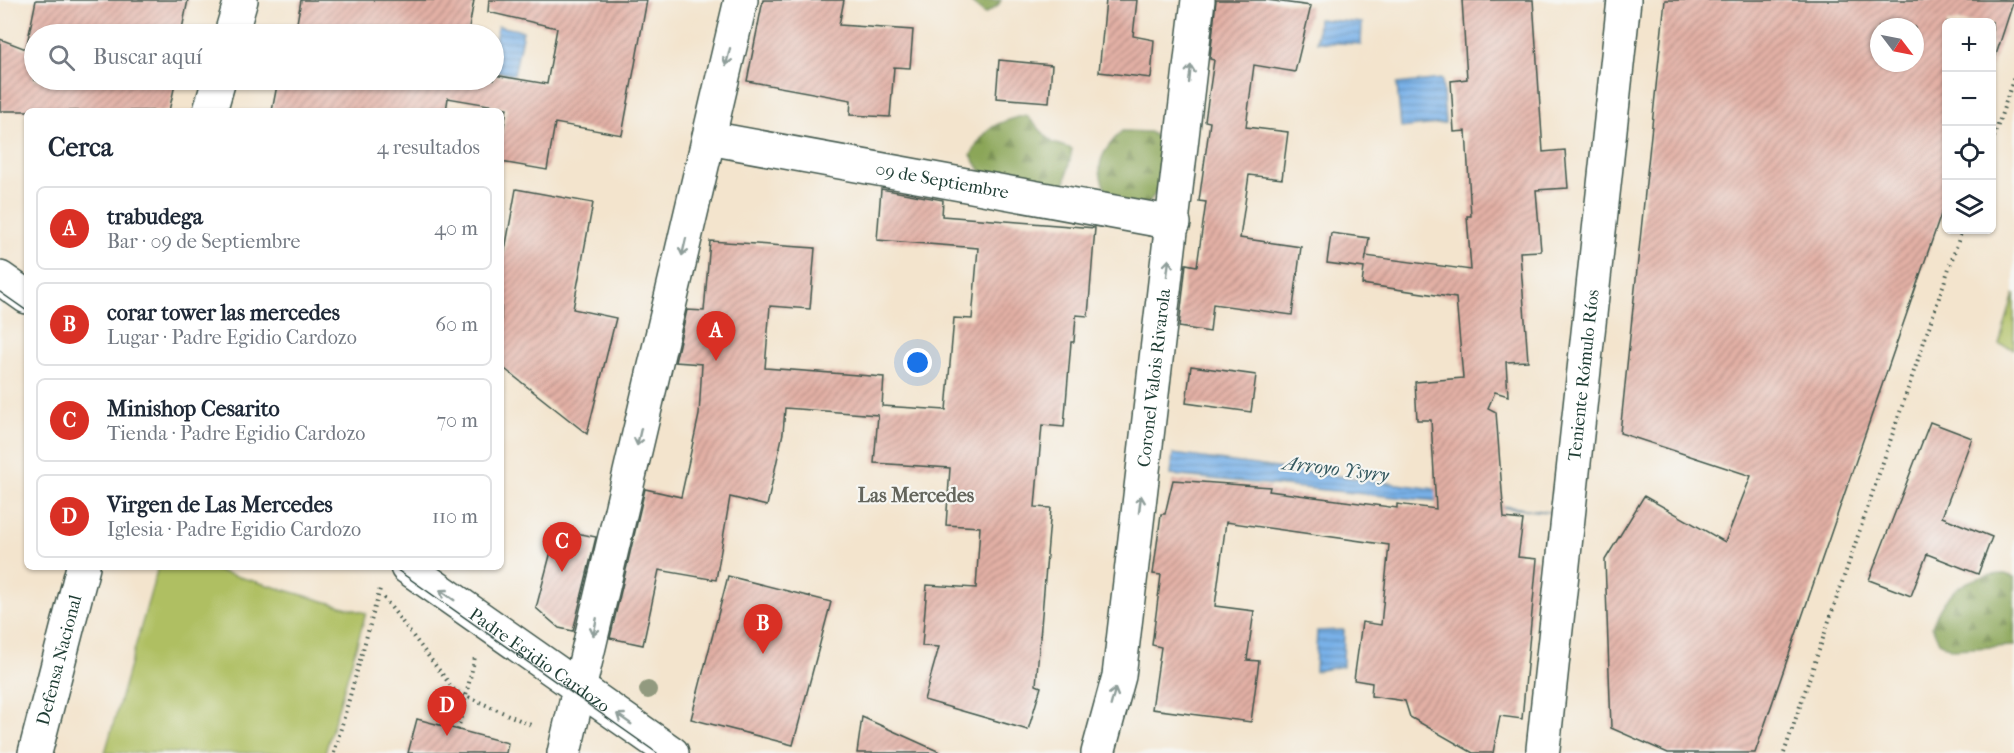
<!DOCTYPE html>
<html lang="es">
<head>
<meta charset="utf-8">
<style>
	body { margin:0; font-family:"IM FELL French Canon",serif; background:#f6f6f7; color:#1f2937 }
	.controls { position:absolute; right:18px; top:18px; display:grid; overflow:hidden; border-radius:9px; box-shadow:0 2px 4px #0004 }
	.controls button { width:54px; height:54px; display:grid; place-items:center; padding:0; border:0; border-bottom:2px solid #e0e1e3; background:#fff; color:#1f2937; font:30px sans-serif }
	.compass { position:absolute; left:1870px; top:18px; width:54px; height:54px; border-radius:50%; background:#fff; box-shadow:0 2px 4px #0004; rotate:122deg }
	.you { position:absolute; left:918px; top:363px; width:21px; height:21px; margin:-15px; border:4px solid #fff; border-radius:50%; background:#1a73e8; box-shadow:0 0 0 9px #1a73e833 }
	.badge { display:grid; place-items:center; width:39px; height:39px; border-radius:50%; background:#d93025; color:#fff; font-size:20px; font-weight:700 }
	.pin { position:absolute; translate:-50% -50px; filter:drop-shadow(0 2px 3px #0008) }
	.pin::after { content:''; position:absolute; top:32px; width:21px; height:18px; background:inherit; clip-path:polygon(0 0,100% 0,50% 100%) }
	.list { margin:0; padding:0; list-style:none }
	h2 { display:flex; justify-content:space-between; align-items:center; height:78px; margin:0; padding:0 24px; font-size:26px }
	h2 small { font-size:20px; font-weight:400; color:#747a83 }
	.list li { display:grid; grid-template-columns:39px 1fr auto; gap:18px; align-items:center; box-sizing:border-box; height:84px; margin:0 12px 12px; padding:0 12px; border:2px solid #e0e1e3; border-radius:9px }
	.list b { display:block; font-size:22px; white-space:nowrap }
	.list p { margin:0; font-size:20px; white-space:nowrap; color:#747a83 }
	.list em { font-size:20px; font-style:normal; color:#747a83 }
	.icon { flex:none; width:33px; height:33px; fill:none; stroke:currentColor; stroke-width:2; stroke-linecap:round; stroke-linejoin:round }
	.map { position:relative; flex:none; width:2014px; height:753px; overflow:hidden }
	.search { position:absolute; background:#fff; box-shadow:0 2px 4px #0004; left:24px; top:24px; width:480px; height:66px; display:flex; align-items:center; gap:15px; box-sizing:border-box; padding:0 21px; border-radius:33px; color:#747a83; font-size:22px }
	.panel { position:absolute; background:#fff; box-shadow:0 2px 4px #0004; left:24px; top:108px; width:480px; height:462px; border-radius:9px }
	.map>svg:first-child { display:block }
	.grass { fill:#afbf62; stroke:#677e4b; stroke-width:1.5 }
	.forest { fill:url(#forest-firs); stroke:#557246; stroke-width:1.5 }
	.water { fill:url(#water-rules); stroke:#4c778e; stroke-width:1.5 }
	.building { fill:url(#building-hatch); fill-rule:evenodd }
	.lines { fill:none; stroke-linecap:round; stroke-linejoin:round }
	.minor-casing { stroke:#3f564b; stroke-width:36 }
	.path { stroke:#3f564b; stroke-width:4; stroke-dasharray:1.5 4.5; stroke-linecap:butt }
	.minor { stroke:#fff; stroke-width:33 }
	.tram { stroke:#1f3d34; stroke-width:1.5 }
	.tree { fill:#929a7f }
	.oneway { stroke:#8f9e9a }
	.labels { text-anchor:middle; dominant-baseline:central; stroke-width:4.5; stroke-linejoin:round; paint-order:stroke }
	.street-label { font-size:18px; fill:#1f3d34; stroke:#f6f6f2 }
	.water-label { font-size:20px; font-style:italic; fill:#365a61; stroke:#f6f6f2 }
	.neighbourhood-label { font-size:20px; font-weight:bold; fill:#64655c; stroke:#f6f6f2 }
</style>
</head>
<body>
<div class="map">
<svg width="2014" height="753" viewBox="0 0 2014 753">
	<defs>
		<pattern id="forest-firs" width="22" height="20" patternUnits="userSpaceOnUse" patternTransform="scale(1.5)"><rect width="22" height="20" fill="#8ba658"/><path d="M5 1l3.5 6h-7zM16 11l3.5 6h-7z" fill="#71884a"/></pattern>
		<pattern id="water-rules" width="6" height="5" patternUnits="userSpaceOnUse" patternTransform="scale(1.5)"><rect width="6" height="5" fill="#79b1e8"/><path d="M0 2.5h6" fill="none" stroke="#6391bd"/></pattern>
		<pattern id="building-hatch" width="6" height="6" patternUnits="userSpaceOnUse" patternTransform="scale(1.5)"><rect width="6" height="6" fill="#e3b0a5"/><path d="M-1 1l2-2M0 6l6-6M5 7l2-2" fill="none" stroke="#b79087"/></pattern>
	</defs>
	<rect width="100%" height="100%" fill="#f6f6f2"/>
	<filter id="ink" filterUnits="userSpaceOnUse"><feTurbulence type="fractalNoise" baseFrequency=".0167" numOctaves="2"/><feDisplacementMap in="SourceGraphic" scale="12" xChannelSelector="R" yChannelSelector="G"/><feConvolveMatrix kernelMatrix="1 2 1 2 8 2 1 2 1" color-interpolation-filters="sRGB"/></filter>
	<filter id="wash" filterUnits="userSpaceOnUse"><feTurbulence type="fractalNoise" baseFrequency=".008" numOctaves="4" result="noise"/><feDisplacementMap in="SourceGraphic" scale="24" xChannelSelector="R" yChannelSelector="G"/><feGaussianBlur stdDeviation="1.35" result="paint"/><feColorMatrix in="noise" values="0 0 0 0 0 0 0 0 0 0 0 0 0 0 0 0 0 1.4 0 .05"/><feComposite in="paint" operator="in"/></filter>
	<g filter="url(#wash)">
		<rect width="100%" height="100%" fill="#f3e4cd"/>
		<g class="grass">
			<polygon points="2014,294 2014,349 1999,344"/>
			<polygon points="158,567 204,567 366,613 325,753 105,753"/>
		</g>
		<g class="forest">
			<polygon points="968,0 1001,0 998,6 985,14"/>
			<path d="M 1026,115 L 1053,143 L 1072,149 L 1065,184 L 1039,205 L 991,189 L 971,155 C 986,126 995,123 1026,115 Z"/>
			<path d="M 1122,131 L 1150,132 L 1168,145 L 1162,183 L 1145,209 L 1111,201 C 1094,168 1096,158 1122,131 Z"/>
			<path d="M 2005,574 L 2014,577 L 2014,646 L 1952,649 L 1939,642 L 1932,626 C 1945,590 1968,575 2005,574 Z"/>
		</g>
		<g class="water">
			<polygon points="1318,19 1362,23 1361,44 1317,42"/>
			<polygon points="498,26 523,31 514,75 494,71 494,46"/>
			<polygon points="1442,79 1445,123 1401,128 1397,84"/>
			<polygon points="1173,454 1472,494 1472,502 1558,513 1171,475"/>
			<polygon points="1344,630 1343,666 1315,671 1317,631"/>
		</g>
		<g id="blocks">
			<g class="building">
				<polygon points="36,0 188,0 181,34 34,34 34,80 176,80 169,111 0,111 0,39 26,49"/>
				<polygon points="301,0 474,0 468,34 295,34"/>
				<polygon points="489,0 647,0 622,135 555,123 547,170 501,162 501,143 507,108 448,98 446,111 272,111 278,80 494,80 494,75 547,84 557,28 488,12"/>
				<polygon points="763,0 844,0 839,25 913,30 910,68 894,67 890,117 850,115 851,100 747,81"/>
				<polygon points="1106,0 1137,0 1133,36 1154,40 1151,78 1099,72"/>
				<polygon points="1216,0 1267,0 1311,6 1295,72 1254,65 1246,127 1288,132 1282,179 1249,175 1240,238 1301,247 1292,315 1213,304 1210,332 1179,327 1186,264 1197,266 1206,202 1199,201 1210,122 1205,121 1214,60 1210,59"/>
				<polygon points="1462,0 1533,0 1543,152 1565,150 1568,188 1536,190 1541,251 1520,252 1528,361 1506,362 1508,396 1495,392 1488,408 1496,412 1504,518 1523,520 1518,557 1537,559 1522,719 1500,716 1493,753 1473,753 1410,717 1405,701 1371,696 1372,683 1354,680 1362,622 1381,625 1389,545 1226,522 1215,606 1254,611 1247,660 1259,661 1251,722 1152,709 1161,647 1152,645 1161,575 1153,574 1161,514 1165,514 1173,480 1270,487 1269,491 1397,508 1397,504 1436,509 1431,420 1417,420 1415,382 1463,378 1456,298 1362,284 1364,268 1327,263 1331,233 1369,238 1365,263 1366,256 1471,270 1467,216 1471,216 1466,131 1454,132 1451,81 1467,79"/>
				<path d="M 1665,0 L 2014,0 L 1992,67 L 1992,22 L 1947,22 L 1947,197 L 1755,753 L 1668,753 L 1611,728 L 1605,560 L 1644,496 L 1725,542 L 1751,476 L 1620,433 ZM 1879,27 L 1915,27 L 1915,63 L 1879,63 Z"/>
				<polygon points="999,60 1052,65 1049,102 996,98"/>
				<polygon points="516,189 593,203 573,309 616,318 587,434 501,366 501,272"/>
				<polygon points="881,189 943,200 942,216 1095,228 1088,316 1076,315 1074,342 1071,342 1064,427 1042,425 1035,507 1051,508 1036,685 1041,687 1028,730 924,700 939,647 922,646 927,585 976,588 980,527 946,525 950,468 874,463 878,415 785,408 783,433 767,506 730,497 716,580 659,570 643,645 610,638 645,489 681,497 699,415 702,364 675,362 687,310 704,311 710,241 815,248 810,309 770,306 765,368 884,377 882,406 946,410 954,318 972,319 978,248 877,240"/>
				<polygon points="1191,366 1256,375 1251,412 1186,403"/>
				<polygon points="1930,422 1972,438 1942,517 1992,537 1978,574 1927,554 1911,596 1869,580"/>
				<polygon points="557,529 596,537 573,631 559,628 536,608"/>
				<polygon points="728,576 831,602 793,745 691,719"/>
				<polygon points="862,717 942,753 857,753"/>
				<polygon points="417,719 508,743 506,753 408,753"/>
			</g>
		</g>
	</g>
	<g filter="url(#ink)">
		<use href="#blocks" fill-opacity="0" stroke="#3f564b" stroke-width="1.5"/>
		<g class="lines">
			<defs>
				<g id="minor">
					<polyline points="231,34 241,0"/>
					<polyline points="210,111 219,80"/>
					<path id="s1" d="M 709,138 L 1174,223"/>
					<polyline points="0,278 27,297"/>
					<path id="s2" d="M 407,567 L 672,753"/>
					<path id="s3" d="M 1543,749 L 1624,0"/>
					<path id="s4" d="M 35,753 L 83,567"/>
					<polyline points="564,753 741,0"/>
					<path id="s5" d="M 1098,753 L 1119,676 L 1198,0"/>
				</g>
			</defs>
			<use href="#minor" class="minor-casing"/>
			<g class="path">
				<polyline points="1992,143 2014,77"/>
				<polyline points="384,598 455,691 533,726"/>
				<polyline points="458,730 475,657"/>
				<polyline points="334,753 380,589"/>
				<polyline points="1784,753 1962,230"/>
			</g>
			<use href="#minor" class="minor"/>
			<g class="tram">
				<polyline points="0,292 27,311"/>
				<polyline points="393,567 657,753"/>
			</g>
		</g>
		<circle class="tree" cx="648" cy="690" r="9"/>
		<defs><path id="oneway-shaft" d="M-6 0H5M1.5-3L5.5 0L1.5 3" fill="none" stroke-width="1.6" stroke-linecap="round" stroke-linejoin="round" transform="scale(1.5)"/></defs>
		<g class="oneway">
			<use href="#oneway-shaft" transform="translate(728 57) rotate(103)"/>
			<use href="#oneway-shaft" transform="translate(1190 74) rotate(-84)"/>
			<use href="#oneway-shaft" transform="translate(684 247) rotate(103)"/>
			<use href="#oneway-shaft" transform="translate(1168 268) rotate(-83)"/>
			<use href="#oneway-shaft" transform="translate(639 437) rotate(103)"/>
			<use href="#oneway-shaft" transform="translate(1140 504) rotate(-83)"/>
			<use href="#oneway-shaft" transform="translate(447 595) rotate(-145)"/>
			<use href="#oneway-shaft" transform="translate(595 627) rotate(101)"/>
			<use href="#oneway-shaft" transform="translate(1113 697) rotate(-75)"/>
			<use href="#oneway-shaft" transform="translate(624 719) rotate(-145)"/>
		</g>
	</g>
	<g class="labels">
		<g class="street-label">
			<text stroke="none"><textPath href="#s1" startOffset="237">09 de Septiembre</textPath></text>
			<text stroke="none"><textPath href="#s3" startOffset="376">Teniente Rómulo Ríos</textPath></text>
			<text stroke="none"><textPath href="#s5" startOffset="380">Coronel Valois Rivarola</textPath></text>
			<text stroke="none"><textPath href="#s4" startOffset="96">Defensa Nacional</textPath></text>
			<text stroke="none"><textPath href="#s2" startOffset="162">Padre Egidio Cardozo</textPath></text>
		</g>
		<g class="water-label">
			<text transform="translate(1336 469) rotate(7)">Arroyo Ysyry</text>
		</g>
		<g class="neighbourhood-label">
			<text x="916" y="495">Las Mercedes</text>
		</g>
	</g>
</svg>
<div class="controls">
<button>+</button>
<button>−</button>
<button><svg class="icon" aria-label="locate" viewBox="0 0 24 24"><circle cx="12" cy="12" r="6"/><path d="M12 2v4M12 18v4M2 12h4M18 12h4"/></svg></button>
<button><svg class="icon" aria-label="layers" viewBox="0 0 24 24"><path d="M12 4l9 5-9 5-9-5zM3 14l9 5 9-5"/></svg></button>
</div>
<svg class="compass" viewBox="-18 -18 36 36"><path d="M0-13l5 13h-10z" fill="#e53935"/><path d="M0 13l5-13h-10z" fill="#747a83"/></svg>
<div class="you"></div>
<div class="pin badge" style="left:716px;top:361px">A</div>
<div class="pin badge" style="left:763px;top:654px">B</div>
<div class="pin badge" style="left:562px;top:572px">C</div>
<div class="pin badge" style="left:447px;top:736px">D</div>
<div class="search"><svg class="icon" aria-label="search" viewBox="0 0 24 24"><circle cx="10" cy="10" r="6"/><path d="M15 15l6 6"/></svg>Buscar aquí</div>
<section class="panel">
<h2>Cerca<small>4 resultados</small></h2>
<ul class="list">
<li><span class="badge">A</span><div><b>trabudega</b><p>Bar · 09 de Septiembre</p></div><em>40 m</em></li>
<li><span class="badge">B</span><div><b>corar tower las mercedes</b><p>Lugar · Padre Egidio Cardozo</p></div><em>60 m</em></li>
<li><span class="badge">C</span><div><b>Minishop Cesarito</b><p>Tienda · Padre Egidio Cardozo</p></div><em>70 m</em></li>
<li><span class="badge">D</span><div><b>Virgen de Las Mercedes</b><p>Iglesia · Padre Egidio Cardozo</p></div><em>110 m</em></li>
</ul>
</section>
</div>
</body>
</html>
